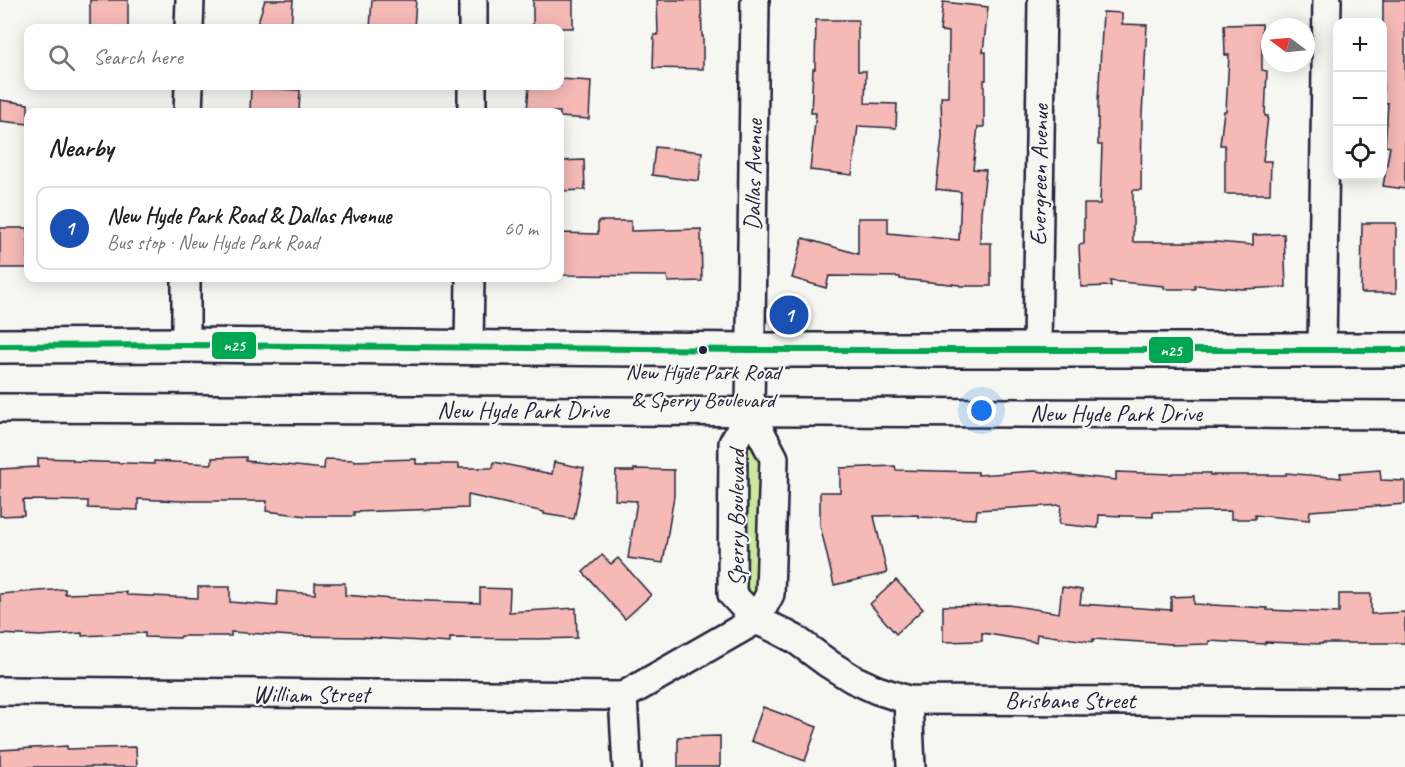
<!DOCTYPE html>
<html lang="en">
<head>
<meta charset="utf-8">
<style>
	body { margin:0; font-family:Caveat,sans-serif; background:#f6f6f6; color:#202124 }
	.controls { position:absolute; right:18px; top:18px; display:grid; overflow:hidden; border-radius:12px; box-shadow:0 3px 15px #0003 }
	.controls button { width:54px; height:54px; display:grid; place-items:center; padding:0; border:0; border-bottom:2px solid #e0e0e0; background:#fff; color:#202124; font:30px sans-serif }
	.compass { position:absolute; left:1261px; top:18px; width:54px; height:54px; border-radius:50%; background:#fff; box-shadow:0 3px 15px #0003; rotate:286deg }
	.you { position:absolute; left:982px; top:411px; width:21px; height:21px; margin:-15px; border:4px solid #fff; border-radius:50%; background:#1a73e8; box-shadow:0 0 0 9px #1a73e833 }
	.badge { display:grid; place-items:center; width:39px; height:39px; border-radius:50%; background:#1a73e8; color:#fff; font-size:20px; font-weight:700 }
	.pin { position:absolute; translate:-50% -50%; border:3px solid #fff; box-shadow:0 2px 6px #0006 }
	.list { margin:0; padding:0; list-style:none }
	h2 { display:flex; justify-content:space-between; align-items:center; height:78px; margin:0; padding:0 24px; font-size:26px }
	h2 small { font-size:20px; font-weight:400; color:#757577 }
	.list li { display:grid; grid-template-columns:39px 1fr auto; gap:18px; align-items:center; box-sizing:border-box; height:84px; margin:0 12px 12px; padding:0 12px; border:2px solid #e0e0e0; border-radius:12px }
	.list b { display:block; font-size:22px; white-space:nowrap }
	.list p { margin:0; font-size:20px; white-space:nowrap; color:#757577 }
	.list em { font-size:20px; font-style:normal; color:#757577 }
	.icon { flex:none; width:33px; height:33px; fill:none; stroke:currentColor; stroke-width:2; stroke-linecap:round; stroke-linejoin:round }
	.map { position:relative; flex:none; width:1405px; height:767px; overflow:hidden }
	.search { position:absolute; background:#fff; box-shadow:0 3px 15px #0003; left:24px; top:24px; width:540px; height:66px; display:flex; align-items:center; gap:15px; box-sizing:border-box; padding:0 21px; border-radius:12px; color:#757577; font-size:22px }
	.panel { position:absolute; background:#fff; box-shadow:0 3px 15px #0003; left:24px; top:108px; width:540px; height:174px; border-radius:12px }
	.map>svg:first-child { display:block }
	.green { fill:#cde79d; stroke:#78846c; stroke-width:1.5 }
	.building { fill:#f5b9b6; stroke:#22223b; stroke-width:1.5 }
	.lines { fill:none; stroke-linecap:round; stroke-linejoin:round }
	.minor-casing { stroke:#22223b; stroke-width:32 }
	.major-casing { stroke:#22223b; stroke-width:38 }
	.minor { stroke:#f6f6f2; stroke-width:27 }
	.major { stroke:#f6f6f2; stroke-width:33 }
	.bus-1-casing { stroke:#f6f6f2; stroke-width:10 }
	.bus-1 { stroke:#00a651; stroke-width:6 }
	.bus-dot { fill:#22223b; stroke:#f6f6f2; stroke-width:2 }
	.labels { text-anchor:middle; dominant-baseline:central; stroke-width:4.5; stroke-linejoin:round; paint-order:stroke }
	.bus-label { font-size:22px; fill:#22223b; stroke:#f6f6f2 }
	.street-label { font-size:24px; fill:#22223b; stroke:#f6f6f2 }
	.line-badge { stroke:#f6f6f2; stroke-width:2 }
	.badge-label { font-size:16px; text-anchor:middle; font-weight:bold; fill:#fff }
</style>
</head>
<body>
<div class="map">
<svg width="1405" height="767" viewBox="0 0 1405 767">
	<rect width="100%" height="100%" fill="#f6f6f2"/>
	<filter id="ink" filterUnits="userSpaceOnUse"><feTurbulence type="fractalNoise" baseFrequency=".0167" numOctaves="2"/><feDisplacementMap in="SourceGraphic" scale="12" xChannelSelector="R" yChannelSelector="G"/><feConvolveMatrix kernelMatrix="1 2 1 2 8 2 1 2 1" color-interpolation-filters="sRGB"/></filter>
	<g filter="url(#ink)">
		<polygon class="green" points="750,420 770,457 755,615 737,593 737,445"/>
		<g class="building">
			<rect x="90" y="0" width="38" height="28"/>
			<polygon points="265,0 293,0 291,28 256,28"/>
			<polygon points="372,0 416,0 414,28 370,28"/>
			<rect x="533" y="0" width="40" height="28"/>
			<polygon points="657,0 701,0 702,36 703,36 703,69 653,68 654,35 658,35"/>
			<polygon points="1383,0 1405,0 1405,189 1383,186 1390,147 1385,146 1388,103 1383,103"/>
			<polygon points="943,2 988,7 983,52 986,52 986,80 984,80 984,127 978,127 973,169 986,170 981,212 980,243 991,243 991,286 960,286 960,285 900,279 900,277 829,276 826,288 792,278 803,238 858,254 858,218 888,218 888,233 959,240 961,192 936,189 942,137 941,97 948,97 949,32 940,31"/>
			<polygon points="1103,12 1122,13 1122,24 1147,25 1142,114 1141,190 1133,190 1133,242 1216,242 1253,245 1253,235 1284,234 1286,287 1242,289 1195,285 1195,289 1164,289 1164,286 1110,281 1111,286 1081,287 1079,245 1084,244 1084,204 1100,204 1102,145 1098,145 1098,102"/>
			<polygon points="816,20 858,20 858,71 866,71 865,103 897,104 896,128 858,126 852,175 810,170 816,113 811,113 813,69 815,69"/>
			<polygon points="1262,24 1262,70 1267,71 1265,116 1268,116 1263,161 1271,161 1270,194 1225,194 1225,145 1220,145 1224,111 1226,111 1229,55 1225,55 1224,25"/>
			<polygon points="560,79 591,81 589,119 560,117 560,112 527,112 529,86 560,86"/>
			<polygon points="251,88 300,90 299,112 250,112"/>
			<polygon points="0,100 28,104 28,124 0,121"/>
			<polygon points="655,147 702,152 699,181 652,175"/>
			<polygon points="584,160 585,190 560,191 560,161"/>
			<polygon points="598,221 631,221 631,231 701,229 702,281 668,282 667,276 560,275 560,233 598,234"/>
			<polygon points="1362,223 1396,223 1396,293 1361,293"/>
			<rect x="0" y="228" width="28" height="40"/>
			<polygon points="246,457 246,461 324,469 325,459 354,460 354,461 416,459 416,464 459,464 459,468 493,468 494,462 552,474 554,462 584,468 574,519 544,514 544,512 468,495 468,508 354,512 354,516 307,516 266,511 267,501 181,501 138,499 138,510 88,508 88,501 23,500 24,515 0,516 0,469 38,467 38,458 73,459 73,461 154,464 154,461 212,464 212,458"/>
			<polygon points="895,466 896,470 978,472 978,475 1035,471 1116,480 1116,472 1172,474 1172,473 1210,473 1210,475 1286,475 1286,473 1341,478 1340,473 1380,470 1381,480 1405,481 1405,504 1310,511 1309,520 1255,515 1255,519 1231,519 1231,511 1153,512 1153,517 1099,515 1098,528 1059,524 1061,505 977,510 976,519 918,517 918,515 874,516 887,573 834,585 820,525 820,492 840,492 840,468"/>
			<polygon points="634,469 674,470 674,496 663,563 628,558 637,501 615,500 616,471 634,471"/>
			<polygon points="602,555 611,564 618,558 651,595 625,619 583,572"/>
			<polygon points="896,580 923,609 896,634 870,604"/>
			<polygon points="315,583 345,583 345,595 404,600 480,603 480,588 510,589 509,612 576,608 577,638 537,639 450,638 450,643 362,637 292,636 231,632 231,636 181,636 180,638 145,637 145,633 82,636 82,633 40,636 0,634 0,594 65,589 65,594 126,592 127,595 198,598 198,587 230,587 230,602 277,606 278,591 315,594"/>
			<polygon points="1062,587 1082,590 1080,604 1171,610 1171,597 1194,596 1194,604 1267,608 1267,610 1339,613 1339,594 1371,594 1371,614 1405,612 1405,643 1322,643 1322,644 1265,642 1265,644 1209,641 1209,644 1172,645 1172,644 1093,639 1093,642 1037,634 1036,642 982,633 982,641 943,642 943,606 1009,605 1059,613"/>
			<polygon points="763,707 817,727 805,761 751,741"/>
			<polygon points="720,736 720,767 678,767 678,737"/>
			<polygon points="67,746 67,749 136,747 137,767 0,767 0,750"/>
		</g>
		<g class="lines">
			<defs>
				<g id="minor">
					<polyline points="189,28 190,0"/>
					<polyline points="473,28 473,0"/>
					<polyline points="188,112 189,86"/>
					<polyline points="472,112 472,86"/>
					<polyline points="186,345 186,278"/>
					<polyline points="469,347 470,278"/>
					<polyline points="1037,349 1042,0"/>
					<polyline points="1322,350 1327,0"/>
					<polyline points="0,408 1405,415"/>
					<polyline points="750,412 755,0"/>
					<polyline points="0,691 623,696"/>
					<polyline points="908,700 911,767"/>
					<polyline points="627,767 623,696 756,620 770,594 774,458 750,412 733,443 732,594 756,620 776,629 795,639 829,664 853,679 877,690 908,700 1405,702"/>
				</g>
				<polyline id="major" points="0,346 186,345 751,350 1405,350"/>
			</defs>
			<use href="#minor" class="minor-casing"/>
			<use href="#major" class="major-casing"/>
			<use href="#minor" class="minor"/>
			<use href="#major" class="major"/>
			<defs>
				<polyline id="bus-1" points="0,346 186,345 751,350 1405,350"/>
			</defs>
			<use href="#bus-1" class="bus-1-casing"/>
			<use href="#bus-1" class="bus-1"/>
		</g>
	</g>
	<circle class="bus-dot" cx="703" cy="350" r="5"/>
	<g class="labels">
		<g class="bus-label">
			<text x="703" y="372">New Hyde Park Road<tspan x="703" dy="28">&amp; Sperry Boulevard</tspan></text>
		</g>
		<g class="street-label">
			<text transform="translate(753 175) rotate(-89)">Dallas Avenue</text>
			<text transform="translate(1039 175) rotate(-89)">Evergreen Avenue</text>
			<text x="523" y="410">New Hyde Park Drive</text>
			<text x="1116" y="413">New Hyde Park Drive</text>
			<text transform="translate(736 518) rotate(-90)">Sperry Boulevard</text>
			<text x="311" y="694">William Street</text>
			<text x="1070" y="700">Brisbane Street</text>
		</g>
	</g>
	<g class="line-badge">
		<rect x="211" y="331" width="46" height="29" rx="6" fill="#00a651"/>
		<rect x="1148" y="336" width="46" height="28" rx="6" fill="#00a651"/>
	</g>
	<g class="badge-label">
		<text x="234" y="351">n25</text>
		<text x="1171" y="356">n25</text>
	</g>
</svg>
<div class="controls">
<button>+</button>
<button>−</button>
<button><svg class="icon" aria-label="locate" viewBox="0 0 24 24"><circle cx="12" cy="12" r="6"/><path d="M12 2v4M12 18v4M2 12h4M18 12h4"/></svg></button>
</div>
<svg class="compass" viewBox="-18 -18 36 36"><path d="M0-13l5 13h-10z" fill="#e53935"/><path d="M0 13l5-13h-10z" fill="#757577"/></svg>
<div class="you"></div>
<div class="pin badge" style="left:789px;top:315px;background:#1a4fb4">1</div>
<div class="search"><svg class="icon" aria-label="search" viewBox="0 0 24 24"><circle cx="10" cy="10" r="6"/><path d="M15 15l6 6"/></svg>Search here</div>
<section class="panel">
<h2>Nearby<small></small></h2>
<ul class="list">
<li><span class="badge" style="background:#1a4fb4">1</span><div><b>New Hyde Park Road &amp; Dallas Avenue</b><p>Bus stop · New Hyde Park Road</p></div><em>60 m</em></li>
</ul>
</section>
</div>
</body>
</html>
